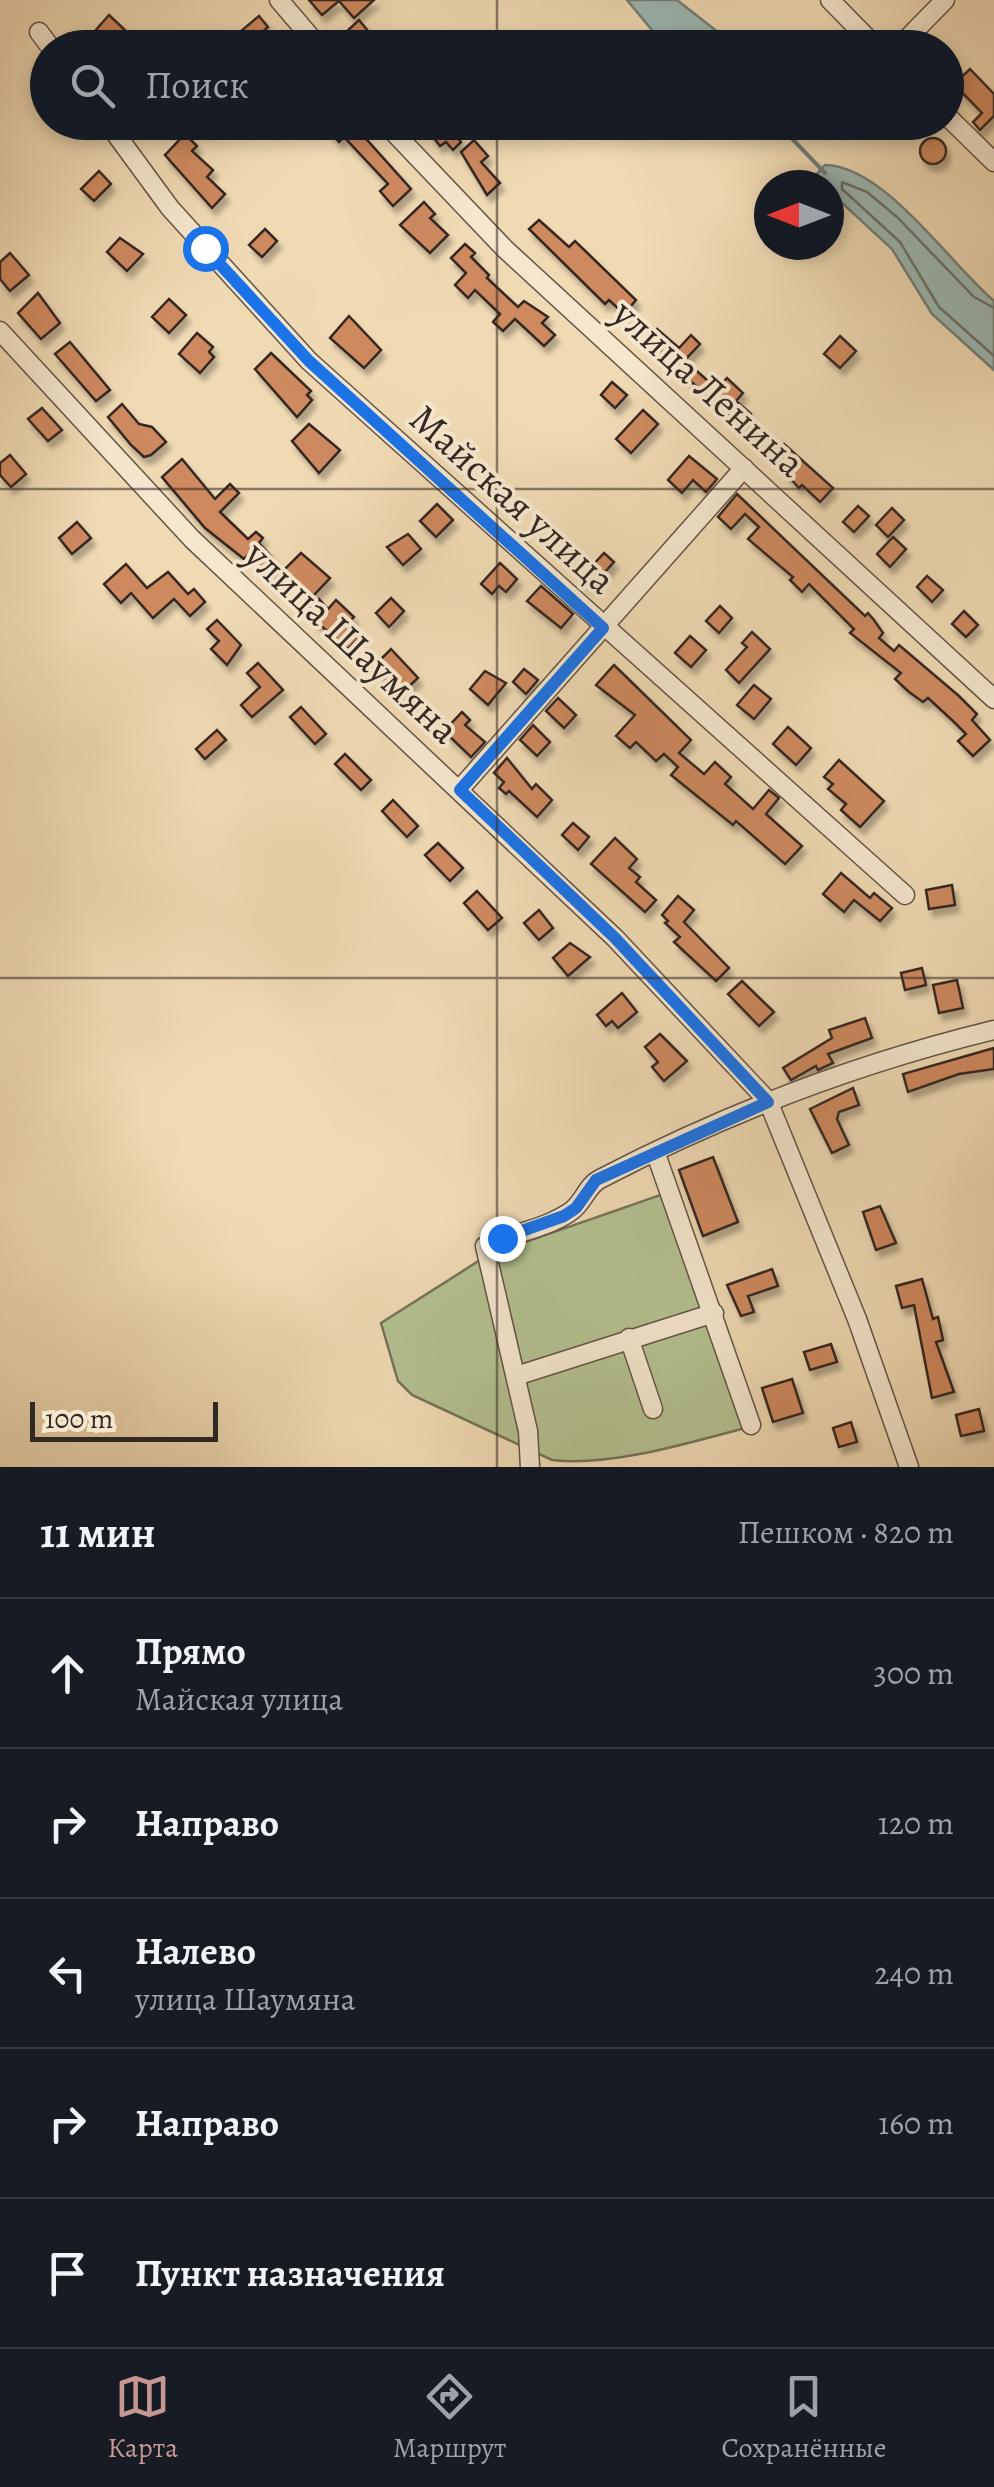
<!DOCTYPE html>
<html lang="ru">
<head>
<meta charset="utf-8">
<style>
	body { margin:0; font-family:Alegreya,serif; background:#20242c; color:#f1f3f6 }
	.compass { position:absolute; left:754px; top:170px; width:90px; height:90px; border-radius:50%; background:#171b24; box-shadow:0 5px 15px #0003; rotate:270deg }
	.scale { position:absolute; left:30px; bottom:25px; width:188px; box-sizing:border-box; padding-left:10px; border:5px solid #342823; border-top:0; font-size:28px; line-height:35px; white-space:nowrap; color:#342823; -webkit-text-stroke:8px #f5e7ce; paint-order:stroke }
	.stop { position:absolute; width:30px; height:30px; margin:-22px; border:8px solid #1a73e8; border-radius:50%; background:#fff }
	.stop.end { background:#1a73e8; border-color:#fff; box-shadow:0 2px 10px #0008 }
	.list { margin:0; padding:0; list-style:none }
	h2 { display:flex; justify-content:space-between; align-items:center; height:130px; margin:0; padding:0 40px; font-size:42px }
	h2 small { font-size:32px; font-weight:400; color:#9ea1a6 }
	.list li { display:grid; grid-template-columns:65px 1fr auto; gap:30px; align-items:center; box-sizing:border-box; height:150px; padding:0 40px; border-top:2px solid #363941 }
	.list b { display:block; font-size:38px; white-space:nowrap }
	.list p { margin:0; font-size:32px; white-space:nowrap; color:#9ea1a6 }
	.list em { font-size:32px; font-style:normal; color:#9ea1a6 }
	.icon { flex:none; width:55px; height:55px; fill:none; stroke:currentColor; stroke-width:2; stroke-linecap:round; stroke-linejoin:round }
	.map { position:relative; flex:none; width:994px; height:1467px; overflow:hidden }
	.search { position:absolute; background:#171b24; box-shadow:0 5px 15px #0003; left:30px; right:30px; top:30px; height:110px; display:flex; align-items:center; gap:25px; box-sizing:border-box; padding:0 35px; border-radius:55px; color:#9ea1a6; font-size:38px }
	.sheet { height:880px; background:#171b24 }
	nav { display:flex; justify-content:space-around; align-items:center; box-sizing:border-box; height:140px; border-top:2px solid #363941; background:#171b24; font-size:28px; color:#9ea1a6 }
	nav a { display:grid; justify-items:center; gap:5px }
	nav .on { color:#c59692 }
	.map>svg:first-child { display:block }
	.green { fill:#b4c191; stroke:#74745a; stroke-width:2.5 }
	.water { fill:#9cb9b5; stroke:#727f7b; stroke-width:2.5 }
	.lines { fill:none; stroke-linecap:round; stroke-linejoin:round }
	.shore { stroke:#68706c; stroke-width:2.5 }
	.stream { stroke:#727f7b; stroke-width:4 }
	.building { fill:#ce895f; stroke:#342823; stroke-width:2.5; filter:url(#shadow) }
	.minor-casing { stroke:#635447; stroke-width:21 }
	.minor { stroke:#f5e7ce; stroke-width:18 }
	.route { stroke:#1a73e8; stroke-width:12 }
	.grid { fill:none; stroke:#342823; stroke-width:2.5; stroke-opacity:0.55 }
	.labels { text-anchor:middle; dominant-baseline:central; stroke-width:8; stroke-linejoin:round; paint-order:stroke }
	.street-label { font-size:40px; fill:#342823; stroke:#f5e7ce }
</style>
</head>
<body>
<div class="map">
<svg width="994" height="1467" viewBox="0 0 994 1467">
	<defs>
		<filter id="shadow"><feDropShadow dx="4" dy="7" stdDeviation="2.5" flood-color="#0004"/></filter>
	</defs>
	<rect width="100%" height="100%" fill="#f0dab4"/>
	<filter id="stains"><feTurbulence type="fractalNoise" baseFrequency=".002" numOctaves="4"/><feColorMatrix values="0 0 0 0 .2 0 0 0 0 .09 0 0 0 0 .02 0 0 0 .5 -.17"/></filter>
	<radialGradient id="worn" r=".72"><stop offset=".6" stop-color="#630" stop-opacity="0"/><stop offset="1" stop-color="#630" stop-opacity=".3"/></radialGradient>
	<path class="green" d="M 666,1193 L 745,1428 C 689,1443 609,1467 552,1460 L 412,1395 L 398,1381 L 381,1323 L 488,1255 Z"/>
	<g class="water">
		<polygon points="627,0 677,0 737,47 666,47"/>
		<path d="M 825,165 C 885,166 950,264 994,301 L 994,370 L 932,314 L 892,249 L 829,191 L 829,185 L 821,184 L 817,174 Z"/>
	</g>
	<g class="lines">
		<polyline class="shore" points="994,308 974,297 897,217 867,192 842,182 842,189 900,242 939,307 994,356"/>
		<polyline class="stream" points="776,122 825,173"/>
	</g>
	<g class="building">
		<polygon points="309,0 374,0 354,18 339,1 322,15"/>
		<polygon points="109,15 127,32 113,47 95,31"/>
		<polygon points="259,16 268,27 251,42 241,31"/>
		<polygon points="359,20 382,48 357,48 345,33"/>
		<polygon points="970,69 994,94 994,116 980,130 973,122 982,113 954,84"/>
		<polygon points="322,122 351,122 411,189 393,206 380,191 388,184 344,137 339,142"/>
		<polygon points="447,122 461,142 453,150 446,142 440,146 430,133"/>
		<polygon points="185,134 197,146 192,151 213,170 207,177 225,194 212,208 165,155"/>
		<circle cx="933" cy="151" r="13"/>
		<polygon points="474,140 488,156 481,162 500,183 487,195 461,152"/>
		<polygon points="99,171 111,184 94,201 81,189"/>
		<polygon points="424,202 435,214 430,218 448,235 430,253 400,225"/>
		<polygon points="539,220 569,247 575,241 636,300 624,314 609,300 605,304 529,229"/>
		<polygon points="265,229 277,241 262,257 249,245"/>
		<polygon points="120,238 143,254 127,271 107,252"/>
		<polygon points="465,244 475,253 471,257 489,275 487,278 518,307 524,301 548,317 542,323 555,335 544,346 515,319 503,331 493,322 500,314 475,290 468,298 455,285 466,273 451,258"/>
		<polygon points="10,253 29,275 10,291 0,279 0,262"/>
		<polygon points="38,293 60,323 41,339 18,313"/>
		<polygon points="169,299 186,315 169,333 152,317"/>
		<polygon points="349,316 381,350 364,368 330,338"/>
		<polygon points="657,329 679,348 691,335 700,344 681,364 647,341"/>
		<polygon points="197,333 213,347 209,352 214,357 200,373 179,354"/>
		<polygon points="840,336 856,351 840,368 824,354"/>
		<polygon points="70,342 110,390 96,401 55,354"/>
		<polygon points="271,353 311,391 307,395 312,400 297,417 255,369"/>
		<polygon points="690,365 717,389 727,378 743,393 736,401 751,414 742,425 682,374"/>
		<polygon points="612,382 627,395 615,408 601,395"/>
		<polygon points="122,404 139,424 152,427 166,442 151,455 144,457 131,445 108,417"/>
		<polygon points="42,408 62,430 48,441 28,419"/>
		<polygon points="643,410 658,424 631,453 616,439"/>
		<polygon points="309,424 340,450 319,473 292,441"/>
		<polygon points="784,444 833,488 820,502 802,485 799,488 772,458"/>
		<polygon points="10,455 26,474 11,487 0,475 0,463"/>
		<polygon points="689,456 717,479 706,492 693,480 682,493 668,480"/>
		<polygon points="182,459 215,499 230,484 239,493 220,512 248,539 256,532 263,538 259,543 284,570 301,553 330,578 313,596 292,576 279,589 248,555 244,559 205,528 162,477"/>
		<polygon points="737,494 865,616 868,613 874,620 883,633 879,638 894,651 899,645 959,696 977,714 972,720 990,740 973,756 958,741 966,734 953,721 928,698 923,702 909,692 895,679 901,673 850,633 854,629 809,584 802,592 790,580 793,577 748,539 759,527 745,514 731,529 718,517"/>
		<polygon points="437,504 453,520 436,537 420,521"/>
		<polygon points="858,506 869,516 854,532 843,522"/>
		<polygon points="892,508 904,520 888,537 876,525"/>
		<polygon points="77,522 91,538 72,554 59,538"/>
		<polygon points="408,534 421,549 403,565 387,547"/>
		<polygon points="893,537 906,549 890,567 877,554"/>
		<polygon points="604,553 614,562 591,587 581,578"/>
		<polygon points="500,563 517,579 506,592 499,586 492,594 481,584"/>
		<polygon points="126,564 147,588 168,572 188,594 194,589 205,602 190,616 174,599 153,618 131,593 121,603 104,584"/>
		<polygon points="927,576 943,590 932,602 917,587"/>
		<polygon points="541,586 573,614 561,628 527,601"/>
		<polygon points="391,598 404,611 389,627 376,613"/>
		<polygon points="319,599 328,609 336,600 354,617 348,623 361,636 348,649 306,613"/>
		<polygon points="720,606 732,618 719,633 706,621"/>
		<polygon points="964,611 978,625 966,637 952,624"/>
		<polygon points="217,620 241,645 227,665 211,649 219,641 207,629"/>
		<polygon points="752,632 770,649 739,683 726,670 747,647 742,643"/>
		<polygon points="690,636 706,650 691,667 675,653"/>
		<polygon points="391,649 418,678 402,693 373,667"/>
		<polygon points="258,663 283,690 252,717 241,705 260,687 247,673"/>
		<polygon points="614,665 691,740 679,753 704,774 715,762 731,777 725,784 753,809 769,790 779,798 766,814 802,846 785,864 736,821 733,825 671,775 678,767 664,754 656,761 636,742 630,748 616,736 635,715 596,685"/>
		<polygon points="524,669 538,680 526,694 513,682"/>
		<polygon points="485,671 506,683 488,705 470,689"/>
		<polygon points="754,685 771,699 754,719 737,705"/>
		<polygon points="558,698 576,715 564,728 546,711"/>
		<polygon points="301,707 326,734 315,744 290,717"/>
		<polygon points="462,712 470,720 465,725 485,742 471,757 444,731"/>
		<polygon points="533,725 550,742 537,756 520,740"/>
		<polygon points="788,727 811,748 796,765 773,744"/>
		<polygon points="217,730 226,740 205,759 196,749"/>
		<polygon points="345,754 371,780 361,790 335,764"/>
		<polygon points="507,758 532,789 536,784 552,800 537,817 509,791 506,794 499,788 504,782 494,773"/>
		<polygon points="839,760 884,801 860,827 841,810 846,804 828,789 833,784 824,777"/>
		<polygon points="393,800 418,826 407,837 382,811"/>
		<polygon points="573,823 589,837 578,850 562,835"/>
		<polygon points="615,838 637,859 629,868 640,877 636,882 656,900 645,912 591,864"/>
		<polygon points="438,843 463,868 450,881 425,855"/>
		<polygon points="841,873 870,898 874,893 892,908 880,921 854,900 844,912 823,894"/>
		<polygon points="952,885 955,905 929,909 926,890"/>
		<polygon points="477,891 502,918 488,930 464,903"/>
		<polygon points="678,896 694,910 684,922 729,968 716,981 674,942 680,937 665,923 668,921 662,915"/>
		<polygon points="539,910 553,928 539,940 524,923"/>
		<polygon points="570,943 590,957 568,976 553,958"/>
		<polygon points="922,968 926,985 905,990 901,973"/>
		<polygon points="957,980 963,1008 939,1013 933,985"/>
		<polygon points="742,981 774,1012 759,1026 728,994"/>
		<polygon points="622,993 637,1012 618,1028 612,1021 606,1026 597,1015"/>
		<polygon points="865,1018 872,1038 828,1054 833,1063 818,1070 816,1066 791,1080 783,1068 832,1038 829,1030"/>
		<polygon points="660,1034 687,1061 664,1081 652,1067 658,1062 645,1047"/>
		<polygon points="994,1048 994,1069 959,1074 908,1092 903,1074"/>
		<polygon points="853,1088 859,1105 839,1112 837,1119 849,1145 832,1153 810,1109"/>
		<polygon points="713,1157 738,1222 703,1236 679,1170"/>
		<polygon points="880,1206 896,1243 876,1250 863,1212"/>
		<polygon points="772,1269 778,1286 748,1296 754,1312 741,1316 727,1285"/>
		<polygon points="922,1279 933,1319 938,1317 943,1340 936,1342 954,1392 932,1398 914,1305 902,1308 896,1286"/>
		<polygon points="831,1344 837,1362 810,1370 804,1352"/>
		<polygon points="792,1379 803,1413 773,1422 762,1388"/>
		<polygon points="979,1409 984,1431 961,1436 956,1415"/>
		<polygon points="851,1422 857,1442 839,1447 833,1428"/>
	</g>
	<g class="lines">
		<defs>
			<g id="minor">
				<polyline points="279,0 320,48"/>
				<polyline points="830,0 877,48"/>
				<polyline points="39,32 51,48"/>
				<polyline points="898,48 945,0"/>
				<polyline points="946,115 994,162"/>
				<polyline points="107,122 170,208 309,361 905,895"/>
				<polyline points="384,122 505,249 994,699"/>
				<polyline points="0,331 192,539 615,938 768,1101 857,1319 909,1467"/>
				<polyline points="459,790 744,468"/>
				<polyline points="656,1154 751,1425"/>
				<polyline points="629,1338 653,1409"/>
				<polyline points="516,1376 714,1313"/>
				<path d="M 530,1467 L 528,1431 L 485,1246 C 512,1233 545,1229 570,1212 C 584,1203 586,1186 600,1179 C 725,1114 858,1063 994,1030"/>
			</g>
		</defs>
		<use href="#minor" class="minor-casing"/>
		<use href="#minor" class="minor"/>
	</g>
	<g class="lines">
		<polyline class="route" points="205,248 309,361 603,628 460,790 615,938 768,1102 596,1180 576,1208 564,1216 502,1238"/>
	</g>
	<path class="grid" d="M 497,0 L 497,48M 497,122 L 497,1467M 0,489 L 994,489M 0,978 L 994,978"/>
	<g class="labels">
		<g class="street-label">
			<text transform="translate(709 388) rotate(42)">улица Ленина</text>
			<text transform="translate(513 499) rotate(42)">Майская улица</text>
			<text transform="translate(352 642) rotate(43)">улица Шаумяна</text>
		</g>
	</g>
	<rect width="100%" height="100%" filter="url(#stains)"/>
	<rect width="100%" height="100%" fill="url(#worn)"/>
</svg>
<svg class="compass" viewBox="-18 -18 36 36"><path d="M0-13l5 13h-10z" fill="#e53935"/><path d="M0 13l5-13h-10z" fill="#9ea1a6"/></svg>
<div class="scale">100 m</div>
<div class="stop" style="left:205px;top:248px"></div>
<div class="stop end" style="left:502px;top:1238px"></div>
<div class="search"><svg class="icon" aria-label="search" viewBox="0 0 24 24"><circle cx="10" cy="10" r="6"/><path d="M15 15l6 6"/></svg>Поиск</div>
</div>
<section class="sheet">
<h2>11 мин<small>Пешком · 820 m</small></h2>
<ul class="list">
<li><svg class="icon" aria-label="ahead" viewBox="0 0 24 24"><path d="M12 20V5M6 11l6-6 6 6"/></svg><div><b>Прямо</b><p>Майская улица</p></div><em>300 m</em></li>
<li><svg class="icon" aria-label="right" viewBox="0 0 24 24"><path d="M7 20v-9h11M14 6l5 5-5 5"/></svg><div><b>Направо</b></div><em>120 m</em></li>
<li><svg class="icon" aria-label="left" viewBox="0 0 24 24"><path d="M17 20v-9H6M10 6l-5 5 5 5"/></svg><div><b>Налево</b><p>улица Шаумяна</p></div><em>240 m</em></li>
<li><svg class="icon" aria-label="right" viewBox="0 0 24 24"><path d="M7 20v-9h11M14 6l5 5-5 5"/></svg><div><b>Направо</b></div><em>160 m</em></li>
<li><svg class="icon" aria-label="arrive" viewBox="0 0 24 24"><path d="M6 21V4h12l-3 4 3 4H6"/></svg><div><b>Пункт назначения</b></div></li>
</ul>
</section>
<nav>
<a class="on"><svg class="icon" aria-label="map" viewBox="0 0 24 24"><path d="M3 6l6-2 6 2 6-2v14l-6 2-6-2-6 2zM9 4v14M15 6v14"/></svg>Карта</a>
<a><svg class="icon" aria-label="directions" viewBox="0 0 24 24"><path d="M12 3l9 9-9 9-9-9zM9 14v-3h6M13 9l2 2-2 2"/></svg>Маршрут</a>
<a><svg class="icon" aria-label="saved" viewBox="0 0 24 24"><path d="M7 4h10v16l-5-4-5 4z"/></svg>Сохранённые</a>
</nav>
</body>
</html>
